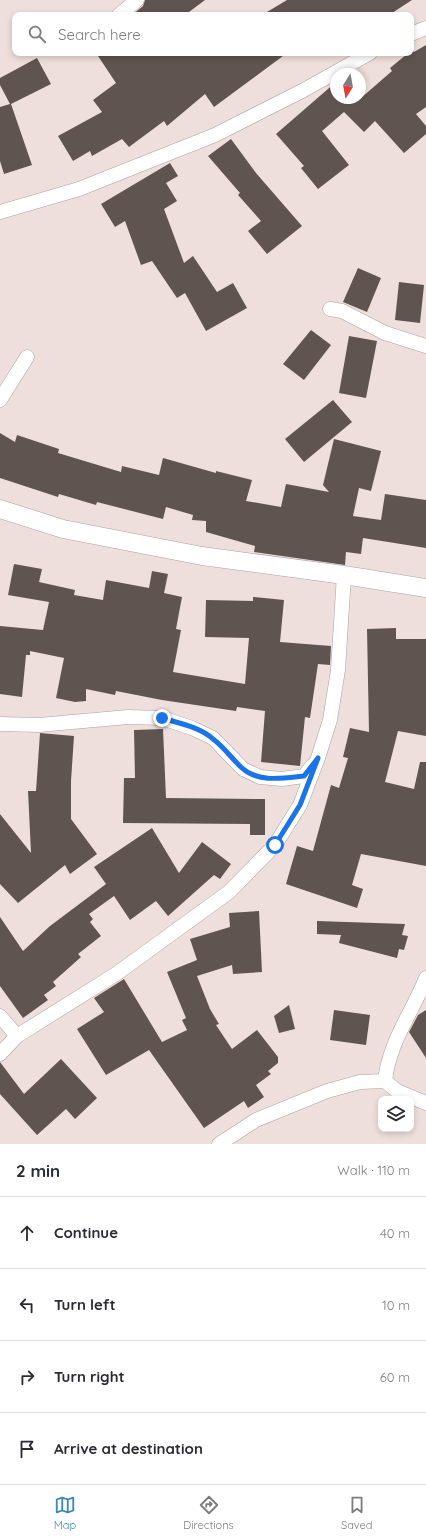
<!DOCTYPE html>
<html lang="en">
<head>
<meta charset="utf-8">
<style>
	body { margin:0; font-family:Quicksand,sans-serif; background:#f2f2f3; color:#2b2b33 }
	.controls { position:absolute; right:12px; bottom:12px; display:grid; overflow:hidden; border-radius:8px; box-shadow:0 2px 6px #0003 }
	.controls button { width:36px; height:36px; display:grid; place-items:center; padding:0; border:0; border-bottom:1px solid #e1e1e2; background:#fff; color:#2b2b33; font:20px sans-serif }
	.compass { position:absolute; left:330px; top:68px; width:36px; height:36px; border-radius:50%; background:#fff; box-shadow:0 2px 6px #0003; rotate:191deg }
	.stop { position:absolute; width:12px; height:12px; margin:-9px; border:3px solid #1a73e8; border-radius:50%; background:#fff }
	.stop.end { background:#1a73e8; border-color:#fff; box-shadow:0 1px 4px #0008 }
	.list { margin:0; padding:0; list-style:none }
	h2 { display:flex; justify-content:space-between; align-items:center; height:52px; margin:0; padding:0 16px; font-size:17px }
	h2 small { font-size:13px; font-weight:400; color:#7c7c81 }
	.list li { display:grid; grid-template-columns:26px 1fr auto; gap:12px; align-items:center; box-sizing:border-box; height:72px; padding:0 16px; border-top:1px solid #e1e1e2 }
	.list b { display:block; font-size:15px; white-space:nowrap }
	.list em { font-size:13px; font-style:normal; color:#7c7c81 }
	.icon { flex:none; width:22px; height:22px; fill:none; stroke:currentColor; stroke-width:2; stroke-linecap:round; stroke-linejoin:round }
	.map { position:relative; flex:none; width:426px; height:1144px; overflow:hidden }
	.search { position:absolute; background:#fff; box-shadow:0 2px 6px #0003; left:12px; right:12px; top:12px; height:44px; display:flex; align-items:center; gap:10px; box-sizing:border-box; padding:0 14px; border-radius:8px; color:#7c7c81; font-size:15px }
	.sheet { height:340px; background:#fff }
	nav { display:flex; justify-content:space-around; align-items:center; box-sizing:border-box; height:56px; border-top:1px solid #e1e1e2; background:#fff; font-size:11px; color:#7c7c81 }
	nav a { display:grid; justify-items:center; gap:2px }
	nav .on { color:#3688b9 }
	.map>svg:first-child { display:block }
	.building { fill:#605451 }
	.lines { fill:none; stroke-linecap:round; stroke-linejoin:round }
	.minor-casing { stroke:#afa19e; stroke-width:15 }
	.tertiary-casing { stroke:#afa19e; stroke-width:19 }
	.minor { stroke:#fff; stroke-width:14 }
	.tertiary { stroke:#fff; stroke-width:18 }
	.route { stroke:#1a73e8; stroke-width:5 }
</style>
</head>
<body>
<div class="map">
<svg width="426" height="1144" viewBox="0 0 426 1144">
	<rect width="100%" height="100%" fill="#eedfdc"/>
	<g class="building">
		<polygon points="145,0 205,0 185,15 132,15 143,6"/>
		<polygon points="287,0 412,0 389,15 262,15"/>
		<polygon points="426,45 426,107 416,114 426,126 426,134 404,153 375,121 364,132 344,112 322,131 349,165 318,189 301,168 304,166 276,134 336,82 336,98 361,98 392,71 390,68 412,50 414,52"/>
		<polygon points="96,53 287,53 214,107 205,94 167,126 164,121 129,147 122,139 92,156 90,151 73,161 58,136 102,112 93,100 116,83"/>
		<polygon points="37,58 51,84 11,104 32,165 4,174 0,161 0,107 10,104 0,85 0,78"/>
		<polygon points="231,139 256,173 302,226 267,254 248,231 261,221 238,195 240,193 208,156"/>
		<polygon points="170,163 178,176 166,183 177,201 164,209 184,263 193,256 217,292 233,283 247,308 206,331 185,293 177,298 152,261 141,265 125,221 115,227 101,204"/>
		<polygon points="358,268 381,278 367,312 343,302"/>
		<polygon points="399,282 424,285 420,323 395,320"/>
		<polygon points="311,330 331,345 304,380 283,364"/>
		<polygon points="349,336 377,341 366,398 339,393"/>
		<polygon points="333,400 352,422 304,462 285,439"/>
		<polygon points="0,433 15,442 17,435 59,449 58,453 121,472 122,466 159,475 163,458 216,473 216,471 252,480 246,501 281,507 286,484 329,492 323,485 334,439 381,451 371,491 359,488 353,516 381,520 385,494 426,500 426,548 363,538 361,554 346,552 345,565 254,552 255,546 206,532 206,521 192,520 193,515 166,507 163,519 97,502 96,505 59,494 58,497 0,478"/>
		<polygon points="14,564 42,569 39,582 75,590 74,595 103,600 106,580 149,588 152,571 168,574 164,593 182,597 176,629 181,630 173,672 245,684 249,638 205,637 206,600 253,601 253,597 284,600 280,642 331,646 330,665 318,664 310,718 305,717 300,766 261,762 265,711 237,707 236,711 162,700 116,691 115,695 86,689 86,701 75,702 56,698 64,658 30,651 30,655 26,655 22,697 0,694 0,626 43,630 49,602 8,595"/>
		<polygon points="396,628 396,639 426,639 426,736 398,731 385,782 414,789 420,762 426,762 426,866 361,854 352,885 363,889 357,908 286,884 297,846 313,851 331,785 339,788 348,758 343,757 350,728 369,732 367,629"/>
		<polygon points="163,729 166,798 265,799 265,835 250,835 250,824 123,823 124,778 135,778 134,730"/>
		<polygon points="40,733 74,736 71,781 71,819 97,854 70,874 65,865 18,903 0,884 0,814 31,853 28,791 36,791"/>
		<polygon points="152,828 179,873 202,842 231,864 220,879 214,875 168,916 156,901 130,920 114,896 89,914 93,919 90,922 101,936 78,954 81,957 53,982 56,986 44,995 48,1000 23,1018 0,986 0,917 23,951 50,926 106,884 94,867"/>
		<polygon points="259,911 262,972 233,974 232,965 197,976 210,1009 219,1024 216,1025 232,1049 257,1030 278,1057 278,1063 268,1071 271,1074 256,1085 264,1097 248,1108 244,1101 204,1128 149,1050 106,1075 77,1029 104,1012 94,998 124,979 162,1042 187,1030 182,1020 186,1018 167,972 197,960 190,939 230,927 229,913"/>
		<polygon points="317,921 405,924 402,935 408,936 404,950 399,949 397,958 339,943 341,935 317,934"/>
		<polygon points="289,1005 295,1029 279,1033 274,1016"/>
		<polygon points="334,1010 370,1015 366,1045 330,1040"/>
		<polygon points="426,1010 426,1058 409,1032 418,1015"/>
		<polygon points="61,1059 97,1098 75,1119 66,1109 37,1135 0,1094 0,1062 24,1094"/>
	</g>
	<g class="lines">
		<defs>
			<g id="minor">
				<polyline points="119,15 137,0"/>
				<polyline points="411,34 426,28"/>
				<polyline points="0,212 79,189 215,135 302,91 370,53"/>
				<polyline points="330,309 342,311 385,333 426,346"/>
				<polyline points="0,400 27,357"/>
				<polyline points="0,724 39,725 128,717 162,718 192,728 213,738 243,769 260,777 282,779 304,776 313,765"/>
				<polyline points="0,1016 17,1036"/>
				<polyline points="0,1054 17,1036 116,974 229,892 275,845 300,805 318,758 330,720 338,670 344,575"/>
				<path d="M 385,1081 C 389,1042 412,1013 426,978"/>
				<polyline points="219,1144 256,1120 327,1091 360,1082 385,1081 397,1091 426,1103"/>
			</g>
			<polyline id="tertiary" points="0,509 63,529 202,556 344,575 426,588"/>
		</defs>
		<use href="#minor" class="minor-casing"/>
		<use href="#tertiary" class="tertiary-casing"/>
		<use href="#minor" class="minor"/>
		<use href="#tertiary" class="tertiary"/>
	</g>
	<g class="lines">
		<path class="route" d="M 162,718 C 178,723 200,727 213,739 C 224,747 232,759 242,768 C 258,783 284,778 304,776 L 318,758 L 300,805 L 275,845"/>
	</g>
</svg>
<div class="controls">
<button><svg class="icon" aria-label="layers" viewBox="0 0 24 24"><path d="M12 4l9 5-9 5-9-5zM3 14l9 5 9-5"/></svg></button>
</div>
<svg class="compass" viewBox="-18 -18 36 36"><path d="M0-13l5 13h-10z" fill="#e53935"/><path d="M0 13l5-13h-10z" fill="#7c7c81"/></svg>
<div class="stop" style="left:275px;top:845px"></div>
<div class="stop end" style="left:162px;top:718px"></div>
<div class="search"><svg class="icon" aria-label="search" viewBox="0 0 24 24"><circle cx="10" cy="10" r="6"/><path d="M15 15l6 6"/></svg>Search here</div>
</div>
<section class="sheet">
<h2>2 min<small>Walk · 110 m</small></h2>
<ul class="list">
<li><svg class="icon" aria-label="ahead" viewBox="0 0 24 24"><path d="M12 20V5M6 11l6-6 6 6"/></svg><div><b>Continue</b></div><em>40 m</em></li>
<li><svg class="icon" aria-label="left" viewBox="0 0 24 24"><path d="M17 20v-9H6M10 6l-5 5 5 5"/></svg><div><b>Turn left</b></div><em>10 m</em></li>
<li><svg class="icon" aria-label="right" viewBox="0 0 24 24"><path d="M7 20v-9h11M14 6l5 5-5 5"/></svg><div><b>Turn right</b></div><em>60 m</em></li>
<li><svg class="icon" aria-label="arrive" viewBox="0 0 24 24"><path d="M6 21V4h12l-3 4 3 4H6"/></svg><div><b>Arrive at destination</b></div></li>
</ul>
</section>
<nav>
<a class="on"><svg class="icon" aria-label="map" viewBox="0 0 24 24"><path d="M3 6l6-2 6 2 6-2v14l-6 2-6-2-6 2zM9 4v14M15 6v14"/></svg>Map</a>
<a><svg class="icon" aria-label="directions" viewBox="0 0 24 24"><path d="M12 3l9 9-9 9-9-9zM9 14v-3h6M13 9l2 2-2 2"/></svg>Directions</a>
<a><svg class="icon" aria-label="saved" viewBox="0 0 24 24"><path d="M7 4h10v16l-5-4-5 4z"/></svg>Saved</a>
</nav>
</body>
</html>
